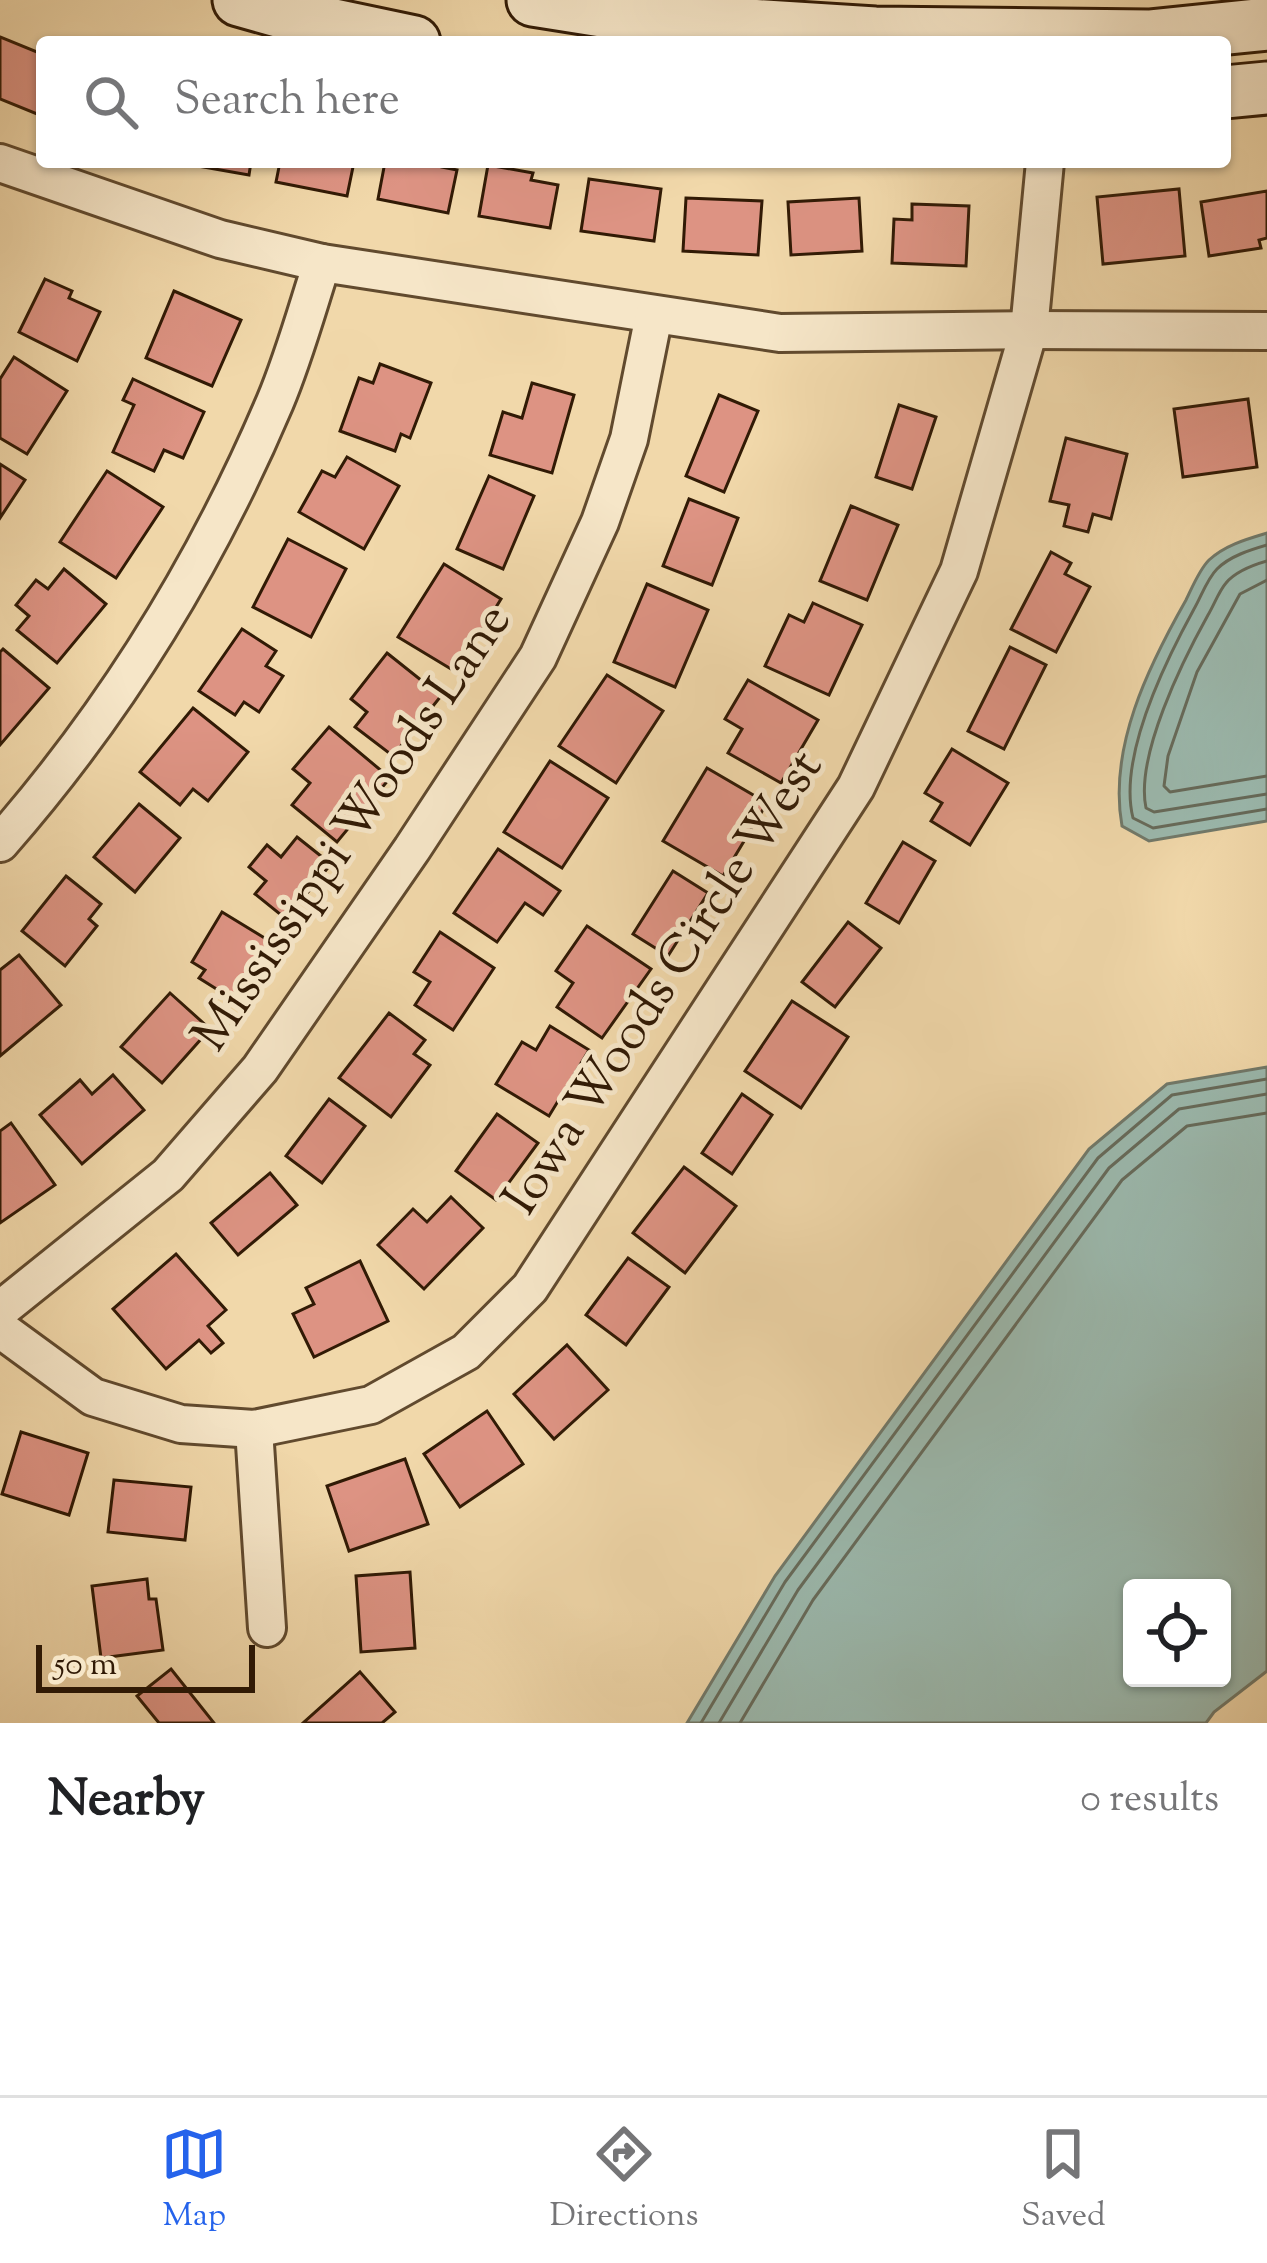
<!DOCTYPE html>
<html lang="en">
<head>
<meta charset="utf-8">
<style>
	body { margin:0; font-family:"Sorts Mill Goudy",serif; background:#f2f2f2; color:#202124 }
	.controls { position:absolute; right:36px; bottom:36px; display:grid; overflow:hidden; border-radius:12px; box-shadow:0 3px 9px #0004 }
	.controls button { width:108px; height:108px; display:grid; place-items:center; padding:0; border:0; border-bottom:3px solid #e0e0e0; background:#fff; color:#202124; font:60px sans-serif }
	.scale { position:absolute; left:36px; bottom:30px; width:219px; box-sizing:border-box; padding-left:12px; border:6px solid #311a05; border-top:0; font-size:33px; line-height:42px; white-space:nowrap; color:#311a05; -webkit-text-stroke:9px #f6e6c8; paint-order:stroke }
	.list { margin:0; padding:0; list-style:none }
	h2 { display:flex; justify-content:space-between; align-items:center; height:156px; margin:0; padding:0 48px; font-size:51px }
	h2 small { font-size:39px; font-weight:400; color:#757577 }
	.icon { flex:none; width:66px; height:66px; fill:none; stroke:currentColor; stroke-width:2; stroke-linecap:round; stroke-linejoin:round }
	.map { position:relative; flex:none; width:1267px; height:1723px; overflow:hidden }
	.search { position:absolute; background:#fff; box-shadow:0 3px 9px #0004; left:36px; right:36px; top:36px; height:132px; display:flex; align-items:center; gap:30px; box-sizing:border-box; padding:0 42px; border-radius:12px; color:#757577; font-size:45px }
	.sheet { height:372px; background:#fff }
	nav { display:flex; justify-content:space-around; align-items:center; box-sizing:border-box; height:168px; border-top:3px solid #e0e0e0; background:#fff; font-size:33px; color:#757577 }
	nav a { display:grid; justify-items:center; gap:6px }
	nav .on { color:#2563eb }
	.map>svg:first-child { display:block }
	.water { fill:#9bb9ae; stroke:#71796a; stroke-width:3; fill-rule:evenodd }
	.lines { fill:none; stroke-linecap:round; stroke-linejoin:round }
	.shore { stroke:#666a5a; stroke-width:3 }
	.building { fill:#dd9383; stroke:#311a05; stroke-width:3 }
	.street-casing { stroke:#614a2e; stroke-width:42 }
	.secondary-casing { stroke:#311a05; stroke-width:57 }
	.street { stroke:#f6e6c8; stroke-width:36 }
	.secondary { stroke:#f6e6c8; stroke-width:51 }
	.labels { text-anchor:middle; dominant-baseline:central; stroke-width:10; stroke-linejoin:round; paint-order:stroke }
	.street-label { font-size:51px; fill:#311a05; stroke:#f6e6c8 }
</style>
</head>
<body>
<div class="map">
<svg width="1267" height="1723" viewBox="0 0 1267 1723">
	<rect width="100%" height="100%" fill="#f1d8aa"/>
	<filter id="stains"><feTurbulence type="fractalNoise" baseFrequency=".00167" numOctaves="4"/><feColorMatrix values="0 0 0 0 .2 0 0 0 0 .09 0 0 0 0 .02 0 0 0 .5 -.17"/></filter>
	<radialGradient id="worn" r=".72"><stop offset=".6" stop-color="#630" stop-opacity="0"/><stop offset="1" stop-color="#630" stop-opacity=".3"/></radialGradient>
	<g class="water">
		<path d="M 1267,533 L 1267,821 L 1149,841 L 1122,826 C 1108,748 1148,667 1186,600 C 1192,588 1199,570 1209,560 C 1225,545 1247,539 1267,533 Z"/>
		<path d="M 1267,1067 L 1267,1671 L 1214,1712 L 1206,1723 L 687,1723 L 775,1576 L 1089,1149 L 1167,1084 ZM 1132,1588 L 1222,1588 L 1222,1678 L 1132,1678 Z"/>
	</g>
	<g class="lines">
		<g class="shore">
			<path d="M 1267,545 C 1250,550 1230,556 1217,569 C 1207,579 1201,597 1194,609 C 1165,662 1118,758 1133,818 L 1153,828 L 1267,809"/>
			<path d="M 1267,561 C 1253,565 1236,571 1226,583 C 1219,591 1214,605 1208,615 C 1183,660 1135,756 1146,808 L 1154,812 L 1267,794"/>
			<polyline points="1267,580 1240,594 1197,672 1168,756 1164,786 1170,792 1267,776"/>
			<polyline points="701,1723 785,1582 1098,1158 1172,1095 1267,1079"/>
			<polyline points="719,1723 798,1590 1109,1168 1179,1109 1267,1094"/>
			<polyline points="740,1723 813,1600 1122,1180 1187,1126 1267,1113"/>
		</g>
	</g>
	<g class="building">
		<polygon points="0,37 42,54 42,116 0,99"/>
		<polygon points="175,162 251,162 249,175"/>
		<polygon points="280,162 354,162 347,196 276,182"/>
		<polygon points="385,162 443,162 442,167 457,170 448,213 378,199"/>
		<polygon points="488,165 533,173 531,180 558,185 550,228 479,216"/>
		<polygon points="589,179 661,189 654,241 581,231"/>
		<polygon points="1179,189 1185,256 1103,264 1097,197"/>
		<polygon points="1267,191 1267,238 1259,240 1261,248 1209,256 1201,202"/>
		<polygon points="686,198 762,201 758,255 683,251"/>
		<polygon points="859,198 862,251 791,255 788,202"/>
		<polygon points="912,204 969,206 966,266 892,263 894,219 912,220"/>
		<polygon points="45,279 72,291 69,298 100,312 77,361 19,332"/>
		<polygon points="174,291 241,320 212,386 146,358"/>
		<polygon points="14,357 67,391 27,454 0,438 0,379"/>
		<polygon points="380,364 431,383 410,438 401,434 395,451 340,431 359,378 373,383"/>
		<polygon points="133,379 204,412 183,458 164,450 154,471 113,452 134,405 123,400"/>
		<polygon points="532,383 574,395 552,473 490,455 503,412 522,418"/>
		<polygon points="719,395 758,411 724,492 686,476"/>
		<polygon points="1248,399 1257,467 1183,477 1174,409"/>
		<polygon points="899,405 936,417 912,489 876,477"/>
		<polygon points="1066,438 1127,454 1111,519 1093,514 1088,532 1064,526 1069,505 1050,501"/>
		<polygon points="347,457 399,486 364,549 299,512 322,471 335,477"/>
		<polygon points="0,464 25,480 0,518"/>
		<polygon points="107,471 163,507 116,578 60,542"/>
		<polygon points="489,476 534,496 503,569 457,549"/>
		<polygon points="689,499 738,518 712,585 663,566"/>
		<polygon points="851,506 898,525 867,600 820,581"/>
		<polygon points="288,539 346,569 311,637 253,607"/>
		<polygon points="1051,552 1071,563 1065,574 1090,587 1056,652 1011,629"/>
		<polygon points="444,564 501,599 456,672 398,637"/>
		<polygon points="64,569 106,604 57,663 17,630 29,616 16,605 36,580 48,589"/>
		<polygon points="647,584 708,610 675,687 614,662"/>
		<polygon points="813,603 862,625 829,695 765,666 789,615 804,622"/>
		<polygon points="242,629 276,651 266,666 283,676 259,712 244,702 235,715 199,691"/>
		<polygon points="1010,647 1046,665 1004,749 968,731"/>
		<polygon points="3,649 49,688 0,745 0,652"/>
		<polygon points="387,653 441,696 393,756 355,727 367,712 351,699"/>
		<polygon points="607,675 663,711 616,783 559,746"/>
		<polygon points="748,680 818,720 781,783 728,753 742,729 725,719"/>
		<polygon points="193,708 248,752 208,801 193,789 180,805 140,772"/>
		<polygon points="329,727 390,778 337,842 292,805 310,783 293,769"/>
		<polygon points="952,749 1008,783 970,845 931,821 942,803 925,793"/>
		<polygon points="550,761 608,798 562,868 504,832"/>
		<polygon points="707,768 767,803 723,876 663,841"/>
		<polygon points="139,804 180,838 135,892 94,857"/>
		<polygon points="297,837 331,864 286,919 255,894 266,881 249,867 267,845 281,857"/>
		<polygon points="903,842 935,861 899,923 866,903"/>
		<polygon points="498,849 560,891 543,915 525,903 497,942 454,913"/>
		<polygon points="673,871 708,893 668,956 633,934"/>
		<polygon points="66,876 101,904 89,919 97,926 65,966 22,931"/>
		<polygon points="222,912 271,942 234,1000 199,978 205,970 192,962"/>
		<polygon points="848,922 881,948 835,1007 802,982"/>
		<polygon points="587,926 651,969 602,1038 557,1007 573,983 556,971"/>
		<polygon points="440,932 494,968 453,1030 415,1005 430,982 414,972"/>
		<polygon points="19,955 61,1005 0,1056 0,970"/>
		<polygon points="170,993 210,1029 162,1083 121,1047"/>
		<polygon points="792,1001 848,1037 801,1108 745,1071"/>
		<polygon points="389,1013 425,1040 414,1054 430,1065 391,1117 339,1078"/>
		<polygon points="550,1026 589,1050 549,1116 496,1084 522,1042 536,1050"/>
		<polygon points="113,1075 144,1110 82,1164 40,1115 80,1080 92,1094"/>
		<polygon points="742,1094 772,1115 732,1174 702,1153"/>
		<polygon points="329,1099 365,1126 322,1183 286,1156"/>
		<polygon points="497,1114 538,1143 496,1200 456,1171"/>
		<polygon points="11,1123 55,1185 0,1223 0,1131"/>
		<polygon points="684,1167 736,1206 685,1273 633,1233"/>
		<polygon points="270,1173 297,1205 238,1255 211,1223"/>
		<polygon points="451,1197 483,1228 424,1289 378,1245 413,1209 427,1222"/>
		<polygon points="176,1254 226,1310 208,1326 223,1343 211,1353 199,1340 166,1369 113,1309"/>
		<polygon points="628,1258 669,1287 626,1345 586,1315"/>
		<polygon points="360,1261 388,1321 314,1357 293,1314 314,1304 306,1288"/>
		<polygon points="567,1345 608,1390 554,1439 514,1394"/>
		<polygon points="487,1411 523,1464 460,1507 424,1454"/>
		<polygon points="21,1432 88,1453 69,1515 2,1494"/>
		<polygon points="405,1459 428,1524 349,1551 327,1486"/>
		<polygon points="114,1480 191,1487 185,1540 108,1532"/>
		<polygon points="410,1572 415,1648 361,1652 356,1576"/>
		<polygon points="147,1579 149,1599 156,1599 163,1650 101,1658 92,1586"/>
		<polygon points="171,1669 214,1723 159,1723 137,1696"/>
		<polygon points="360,1672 395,1712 382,1723 303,1723"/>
	</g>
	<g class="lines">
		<defs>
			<g id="street">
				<polyline points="0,163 220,239 322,263 780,333 1029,330 1267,331"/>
				<path d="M 0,843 C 115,712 207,562 275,402 C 294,357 307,309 322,263"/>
				<polyline points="0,1310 168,1175 260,1069 412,849 538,657 600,522 629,439 654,315"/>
				<polyline points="0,1329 93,1397 181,1424 254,1429 371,1405 466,1352 530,1288 856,787 959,571 1029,330 1045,162"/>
				<polyline points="254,1429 267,1628"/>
			</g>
			<g id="secondary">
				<polyline points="239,0 310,20 414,42"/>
				<polyline points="533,0 653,19 875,33 1149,36 1267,24"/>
				<polyline points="1225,92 1267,88"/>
			</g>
		</defs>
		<use href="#street" class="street-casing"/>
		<use href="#secondary" class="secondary-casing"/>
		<use href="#street" class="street"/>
		<use href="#secondary" class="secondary"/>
	</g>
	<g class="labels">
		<g class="street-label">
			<text transform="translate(354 829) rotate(-56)">Mississippi Woods Lane</text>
			<text transform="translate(665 984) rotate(-57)">Iowa Woods Circle West</text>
		</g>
	</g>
	<rect width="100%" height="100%" filter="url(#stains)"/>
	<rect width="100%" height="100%" fill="url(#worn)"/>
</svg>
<div class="controls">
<button><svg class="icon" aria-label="locate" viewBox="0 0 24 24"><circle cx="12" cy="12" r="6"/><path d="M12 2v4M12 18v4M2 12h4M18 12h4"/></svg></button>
</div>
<div class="scale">50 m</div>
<div class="search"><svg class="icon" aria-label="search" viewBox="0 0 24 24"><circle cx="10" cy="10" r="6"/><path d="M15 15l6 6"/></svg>Search here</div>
</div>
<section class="sheet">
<h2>Nearby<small>0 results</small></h2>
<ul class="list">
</ul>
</section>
<nav>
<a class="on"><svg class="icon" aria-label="map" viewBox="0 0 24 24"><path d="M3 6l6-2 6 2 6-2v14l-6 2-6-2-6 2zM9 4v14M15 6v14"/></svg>Map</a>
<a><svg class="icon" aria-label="directions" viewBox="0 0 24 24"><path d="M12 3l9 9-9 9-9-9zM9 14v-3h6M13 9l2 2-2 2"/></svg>Directions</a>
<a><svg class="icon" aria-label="saved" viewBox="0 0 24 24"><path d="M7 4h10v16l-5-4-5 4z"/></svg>Saved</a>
</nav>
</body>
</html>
